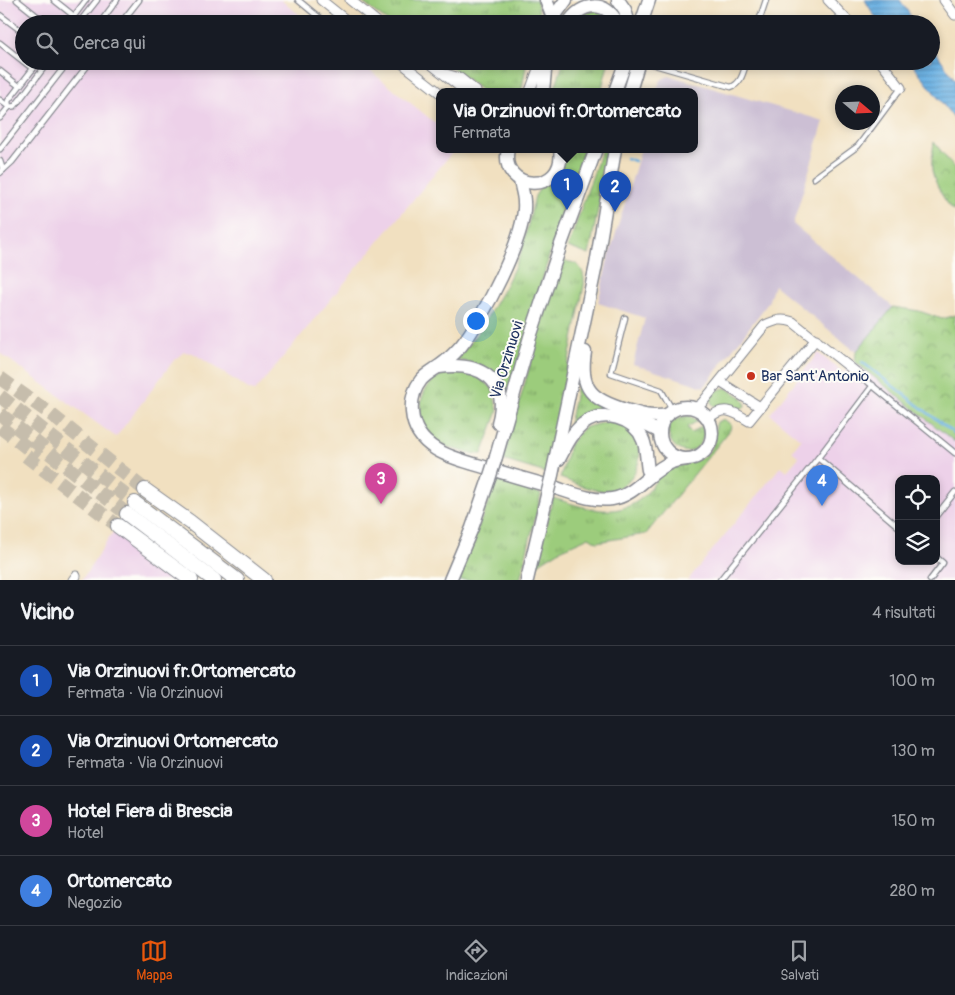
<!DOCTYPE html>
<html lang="it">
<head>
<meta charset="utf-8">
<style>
	body { margin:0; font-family:Pangolin,sans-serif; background:#20242c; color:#f1f3f6 }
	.controls { position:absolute; right:15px; bottom:15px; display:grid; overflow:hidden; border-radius:10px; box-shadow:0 2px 8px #0003 }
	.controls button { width:45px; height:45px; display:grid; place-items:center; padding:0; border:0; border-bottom:1px solid #363941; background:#171b24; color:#f1f3f6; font:25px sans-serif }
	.compass { position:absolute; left:835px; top:85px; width:45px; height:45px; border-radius:50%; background:#171b24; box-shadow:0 2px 8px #0003; rotate:109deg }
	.you { position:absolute; left:475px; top:320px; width:18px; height:18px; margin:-12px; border:4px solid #fff; border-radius:50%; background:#1a73e8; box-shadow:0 0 0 8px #1a73e833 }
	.badge { display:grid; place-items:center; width:32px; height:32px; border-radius:50%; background:#ea580c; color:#fff; font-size:16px; font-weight:700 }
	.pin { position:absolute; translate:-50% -41px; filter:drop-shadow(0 1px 2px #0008) }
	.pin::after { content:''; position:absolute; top:26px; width:18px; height:15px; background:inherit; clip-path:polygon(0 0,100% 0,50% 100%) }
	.popup { position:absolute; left:436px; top:88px; width:262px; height:65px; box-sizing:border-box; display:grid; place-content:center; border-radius:10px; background:#171b24; filter:drop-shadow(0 1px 4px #0005); font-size:16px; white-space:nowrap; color:#9ea1a6 }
	.popup b { font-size:19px; color:#f1f3f6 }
	.popup::after { content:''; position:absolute; left:50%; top:100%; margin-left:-10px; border:10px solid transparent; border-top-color:#171b24 }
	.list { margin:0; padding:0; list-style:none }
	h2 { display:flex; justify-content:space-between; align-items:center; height:65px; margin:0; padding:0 20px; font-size:21px }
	h2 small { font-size:16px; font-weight:400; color:#9ea1a6 }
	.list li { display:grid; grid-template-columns:32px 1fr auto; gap:15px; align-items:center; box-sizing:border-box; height:70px; padding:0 20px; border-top:1px solid #363941 }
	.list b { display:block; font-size:19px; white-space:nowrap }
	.list p { margin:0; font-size:16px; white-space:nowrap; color:#9ea1a6 }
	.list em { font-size:16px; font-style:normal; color:#9ea1a6 }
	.icon { flex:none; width:28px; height:28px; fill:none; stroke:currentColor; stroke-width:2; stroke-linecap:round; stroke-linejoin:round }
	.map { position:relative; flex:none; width:955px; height:580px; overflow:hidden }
	.search { position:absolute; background:#171b24; box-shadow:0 2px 8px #0003; left:15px; right:15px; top:15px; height:55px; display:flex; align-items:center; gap:12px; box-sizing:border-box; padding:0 18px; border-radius:28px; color:#9ea1a6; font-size:19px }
	.sheet { height:345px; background:#171b24 }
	nav { display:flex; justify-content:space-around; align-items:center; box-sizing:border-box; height:70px; border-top:1px solid #363941; background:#171b24; font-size:14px; color:#9ea1a6 }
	nav a { display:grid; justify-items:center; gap:2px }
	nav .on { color:#ea580c }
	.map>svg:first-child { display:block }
	.built { fill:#edd1e9; fill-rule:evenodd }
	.industrial { fill:#ccbfd4 }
	.grass { fill:url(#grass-tufts); stroke:#5c7e6c }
	.park { fill:url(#park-crowns); stroke:#5c7e6c }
	.water { fill:url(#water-rules); stroke:#4470a0 }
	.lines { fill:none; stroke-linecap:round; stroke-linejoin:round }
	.stream { stroke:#6db2e3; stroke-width:2.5 }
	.trunk-tunnel { stroke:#c6bdac; stroke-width:14; stroke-dasharray:14 7; stroke-linecap:butt }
	.service-casing { stroke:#86888f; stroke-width:7 }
	.minor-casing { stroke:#86888f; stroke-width:11 }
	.primary-casing { stroke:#86888f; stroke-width:15 }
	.trunk-casing { stroke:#86888f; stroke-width:16 }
	.service { stroke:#fff; stroke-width:4.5 }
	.minor { stroke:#fff; stroke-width:9 }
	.primary { stroke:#fff; stroke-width:12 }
	.trunk { stroke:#fff; stroke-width:14 }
	.primary-bridge-casing { stroke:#86888f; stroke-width:15; stroke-linecap:butt }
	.primary-bridge { stroke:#fff; stroke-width:12 }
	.poi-dot { fill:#c8321e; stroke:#fdfcf7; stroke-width:2 }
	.labels { text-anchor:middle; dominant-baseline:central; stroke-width:4; stroke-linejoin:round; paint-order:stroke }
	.street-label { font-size:15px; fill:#1b2f5e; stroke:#fdfcf7 }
	.poi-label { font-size:15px; fill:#1b2f5e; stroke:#fdfcf7; text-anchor:start }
</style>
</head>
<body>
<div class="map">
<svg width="955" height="580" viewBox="0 0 955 580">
	<defs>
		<pattern id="grass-tufts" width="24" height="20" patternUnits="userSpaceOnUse" patternTransform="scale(1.25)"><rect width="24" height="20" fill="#9ccc7b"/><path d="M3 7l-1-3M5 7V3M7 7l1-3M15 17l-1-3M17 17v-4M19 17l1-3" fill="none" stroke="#7ea668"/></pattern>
		<pattern id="park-crowns" width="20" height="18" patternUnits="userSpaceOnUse" patternTransform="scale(1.25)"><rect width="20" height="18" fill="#9ccc7b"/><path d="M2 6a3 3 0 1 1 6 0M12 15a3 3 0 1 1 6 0" fill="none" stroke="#7ea668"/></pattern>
		<pattern id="water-rules" width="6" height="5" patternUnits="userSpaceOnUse" patternTransform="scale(1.25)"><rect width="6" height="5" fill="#6db2e3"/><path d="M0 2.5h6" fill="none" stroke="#5991bb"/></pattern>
	</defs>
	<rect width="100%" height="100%" fill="#fdfcf7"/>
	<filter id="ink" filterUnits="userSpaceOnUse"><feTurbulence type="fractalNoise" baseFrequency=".02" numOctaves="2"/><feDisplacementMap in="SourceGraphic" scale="10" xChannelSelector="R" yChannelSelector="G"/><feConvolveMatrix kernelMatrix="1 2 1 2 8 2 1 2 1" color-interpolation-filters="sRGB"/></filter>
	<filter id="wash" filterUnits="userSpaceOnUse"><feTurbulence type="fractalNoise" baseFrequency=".0096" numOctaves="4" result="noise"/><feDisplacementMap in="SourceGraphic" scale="20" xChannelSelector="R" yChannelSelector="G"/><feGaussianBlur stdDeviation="1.12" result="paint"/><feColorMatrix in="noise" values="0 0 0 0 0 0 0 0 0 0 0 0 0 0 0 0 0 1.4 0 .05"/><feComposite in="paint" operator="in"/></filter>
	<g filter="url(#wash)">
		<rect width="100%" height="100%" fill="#f1e0c0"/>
		<g class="built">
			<polygon points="0,0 281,0 311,24 24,24 24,61 358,61 439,126 440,149 455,149 255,391 250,390 193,353 184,352 174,360 116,437 0,353"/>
			<path d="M 818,353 L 844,373 L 855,362 L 955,442 L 955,580 L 688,580 L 781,466 L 787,471 L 799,457 L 792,451 L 801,440 L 770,414 ZM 899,479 L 936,479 L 936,561 L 899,561 Z"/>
			<polygon points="115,529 179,580 82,580"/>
		</g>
		<polygon class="industrial" points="671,76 824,121 793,224 893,307 856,352 774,285 768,303 704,387 633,364 645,318 598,303 607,263 641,149 694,149 694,91 656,91 661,80 666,77"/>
		<g class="grass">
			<polygon points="359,0 537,0 539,15 537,24 391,24"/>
			<polygon points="599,9 611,24 570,24 575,17"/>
			<polygon points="441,61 527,61 522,88 520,91 482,91 455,70"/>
			<polygon points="564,61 609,61 601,91 554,91"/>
			<polygon points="565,149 584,149 555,236 506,404 482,367 473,363 456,360 480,330 507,283 521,253 535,196"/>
			<polygon points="602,149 610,149 589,255 568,247"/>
			<path d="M 563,262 C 579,260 585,271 584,285 L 546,473 L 503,460 L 551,291 Z"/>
			<path d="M 450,371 L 474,372 L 492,388 L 498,411 L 482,454 C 470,454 443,448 434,439 C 410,417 419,381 450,371 Z"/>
			<path d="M 578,381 L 589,399 L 608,408 C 589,409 583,413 569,425 Z"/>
			<path d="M 726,388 L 741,397 L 745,403 L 745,406 L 742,408 L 715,406 L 712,404 C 708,395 717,389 726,388 Z"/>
			<path d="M 684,416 L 690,416 L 698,421 L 687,427 L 691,433 L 702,426 C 704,432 704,439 699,445 C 680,468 650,424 684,416 Z"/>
			<path d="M 724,419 L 731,425 L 730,430 L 646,534 L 597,542 L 589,537 L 560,550 L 536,565 L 553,498 C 584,507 615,521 643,497 C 651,490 655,479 663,474 C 679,461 704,466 713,444 C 717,436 714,429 717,422 Z"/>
			<path d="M 609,421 C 615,423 622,425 627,428 C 651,445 638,483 613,490 C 597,494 575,483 560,478 L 570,444 L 583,428 Z"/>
			<polygon points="497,480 541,494 520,580 457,580"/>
		</g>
		<g class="park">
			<path d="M 934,142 L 955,169 L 955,211 C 946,206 934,181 932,170 C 931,162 933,151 934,142 Z"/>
			<polygon points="893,307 919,311 942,319 955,315 955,442 855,362 856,352"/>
		</g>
		<g class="water">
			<polygon points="865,0 900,0 916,24 882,24 874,15"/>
			<polygon points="931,45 955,80 955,120 910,61 931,61"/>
		</g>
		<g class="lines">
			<g class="stream">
				<polyline points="626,158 635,161"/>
				<polyline points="862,362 955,434"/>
			</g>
		</g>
	</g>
	<g filter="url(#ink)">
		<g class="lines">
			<g class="trunk-tunnel">
				<polyline points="0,378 48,412 145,490"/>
				<polyline points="0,396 135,503"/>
				<polyline points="0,414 127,514"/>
				<polyline points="0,427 39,457"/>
				<polyline points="26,456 118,526"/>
			</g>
			<defs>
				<g id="service">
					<polyline points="17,0 47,24"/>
					<polyline points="54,0 74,16"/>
					<polyline points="298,0 327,24"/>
					<polyline points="0,15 24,33"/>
					<polyline points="68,24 86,0"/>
					<polyline points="78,24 97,0"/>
					<polyline points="99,24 117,0"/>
					<polyline points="120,24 139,0"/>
					<polyline points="758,24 766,0"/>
					<polyline points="0,43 33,69"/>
					<path d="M 641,61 L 731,87 C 742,83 743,72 747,61"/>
					<polyline points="0,71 19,86"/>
					<polyline points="0,100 9,107"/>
					<polyline points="9,107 8,101 39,61"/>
					<polyline points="0,118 9,107 15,106 49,61"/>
					<polyline points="0,149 69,61"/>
					<polyline points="0,161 3,170"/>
					<polyline points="0,173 12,162 91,61"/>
					<polyline points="814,178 858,146 901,88"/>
					<polyline points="625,318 611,373 661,390 673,411"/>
					<polyline points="862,377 955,453"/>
					<polyline points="818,458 899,527"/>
					<polyline points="936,516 955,492"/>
					<polyline points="720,580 818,458 873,385"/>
					<polyline points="930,580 943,563 936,557"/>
				</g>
				<g id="minor">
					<polyline points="321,0 351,24"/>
					<polyline points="350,0 380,24"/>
					<polyline points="828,0 851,24"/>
					<polyline points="944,0 955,15"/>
					<polyline points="399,61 440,93"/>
					<polyline points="427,61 465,91"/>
					<polyline points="880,61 901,88"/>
					<polyline points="446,74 460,78 476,91"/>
					<polyline points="530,91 541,61"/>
					<polyline points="720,382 760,407"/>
					<path d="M 694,409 L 702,403 L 765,325 C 776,320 782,318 793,322 L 862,377"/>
					<path d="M 708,419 C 723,405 733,411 749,421 L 816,339"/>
					<polyline points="73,580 76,576"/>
				</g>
				<g id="primary">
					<polyline points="546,0 553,18"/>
					<polyline points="618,0 625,10 629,24"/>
					<polyline points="552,24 553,18 566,0"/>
					<path d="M 568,24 C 581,1 607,0 618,24"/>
					<polyline points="641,24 649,0"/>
					<polyline points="543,91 546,61"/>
					<polyline points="615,91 626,61"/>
					<polyline points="630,91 639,61"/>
					<path d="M 508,149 C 498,192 567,196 560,149"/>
					<path d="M 520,180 C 521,187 524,195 524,202 C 527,235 482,320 461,346 C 454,354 447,361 439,366 C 432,371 426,374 421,380 C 414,389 411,401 412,412 C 415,451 457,459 488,468 C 510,475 531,481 553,487 C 572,493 593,502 612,499 C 637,495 650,470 672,462 C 677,460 683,460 687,459"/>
					<path d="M 585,352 C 579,389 592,400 626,410 C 642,414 650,418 668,415"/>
					<path d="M 439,367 C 478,362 511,378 498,423"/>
					<circle cx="686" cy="433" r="26"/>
					<polyline points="628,420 642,423 660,432"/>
					<polyline points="496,457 530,337 560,247 596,149"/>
					<path d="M 559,459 C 566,446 572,433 583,424 C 603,409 634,417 643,440 C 647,449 646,460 648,470"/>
					<polyline points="552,475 596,265 615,149"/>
					<polyline points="450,580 472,528 489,479"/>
					<polyline points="527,580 547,495"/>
				</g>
				<g id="trunk">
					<polyline points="145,490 190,522 264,580"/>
					<polyline points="135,503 237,580"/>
					<polyline points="127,514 214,580"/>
					<polyline points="118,526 191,580"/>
				</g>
			</defs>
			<use href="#service" class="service-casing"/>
			<use href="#minor" class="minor-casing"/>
			<use href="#primary" class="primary-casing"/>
			<use href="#trunk" class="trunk-casing"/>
			<use href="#service" class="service"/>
			<use href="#minor" class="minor"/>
			<use href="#primary" class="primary"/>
			<use href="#trunk" class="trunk"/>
			<defs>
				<g id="primary-bridge">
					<polyline points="489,479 496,457"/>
					<polyline points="547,495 552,475"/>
				</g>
			</defs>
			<use href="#primary-bridge" class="primary-bridge-casing"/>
			<use href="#primary-bridge" class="primary-bridge"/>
		</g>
	</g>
	<circle class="poi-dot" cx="751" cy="376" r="5"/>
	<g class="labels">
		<g class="street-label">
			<text transform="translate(507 360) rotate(-73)">Via Orzinuovi</text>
		</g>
		<g class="poi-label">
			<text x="761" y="376">Bar Sant'Antonio</text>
		</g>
	</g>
</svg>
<div class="controls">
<button><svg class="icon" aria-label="locate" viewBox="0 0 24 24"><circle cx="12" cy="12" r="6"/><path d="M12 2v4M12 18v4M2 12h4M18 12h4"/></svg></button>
<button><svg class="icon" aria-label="layers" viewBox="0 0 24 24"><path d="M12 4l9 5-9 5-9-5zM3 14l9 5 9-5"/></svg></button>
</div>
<svg class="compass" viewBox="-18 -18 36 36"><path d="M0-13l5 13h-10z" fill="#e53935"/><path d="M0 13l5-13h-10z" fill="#9ea1a6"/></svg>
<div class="you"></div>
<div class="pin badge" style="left:567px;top:210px;background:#1a4fb4">1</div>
<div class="popup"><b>Via Orzinuovi fr.Ortomercato</b>Fermata</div>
<div class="pin badge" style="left:615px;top:212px;background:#1a4fb4">2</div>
<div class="pin badge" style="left:381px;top:504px;background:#d1479c">3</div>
<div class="pin badge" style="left:822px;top:506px;background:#3f7fe0">4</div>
<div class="search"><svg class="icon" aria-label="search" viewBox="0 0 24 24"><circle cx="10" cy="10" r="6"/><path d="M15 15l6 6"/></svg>Cerca qui</div>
</div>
<section class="sheet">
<h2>Vicino<small>4 risultati</small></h2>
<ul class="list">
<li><span class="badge" style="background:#1a4fb4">1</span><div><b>Via Orzinuovi fr.Ortomercato</b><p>Fermata · Via Orzinuovi</p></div><em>100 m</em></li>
<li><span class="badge" style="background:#1a4fb4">2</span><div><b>Via Orzinuovi Ortomercato</b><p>Fermata · Via Orzinuovi</p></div><em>130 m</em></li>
<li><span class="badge" style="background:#d1479c">3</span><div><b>Hotel Fiera di Brescia</b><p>Hotel</p></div><em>150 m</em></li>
<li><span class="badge" style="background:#3f7fe0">4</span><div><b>Ortomercato</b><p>Negozio</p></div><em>280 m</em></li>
</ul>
</section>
<nav>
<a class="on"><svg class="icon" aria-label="map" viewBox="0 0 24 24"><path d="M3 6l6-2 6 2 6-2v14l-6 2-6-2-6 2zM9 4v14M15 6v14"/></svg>Mappa</a>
<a><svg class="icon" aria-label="directions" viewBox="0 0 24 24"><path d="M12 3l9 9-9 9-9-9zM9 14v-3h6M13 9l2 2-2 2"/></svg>Indicazioni</a>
<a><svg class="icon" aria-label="saved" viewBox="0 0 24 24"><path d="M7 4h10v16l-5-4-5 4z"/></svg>Salvati</a>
</nav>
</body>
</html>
